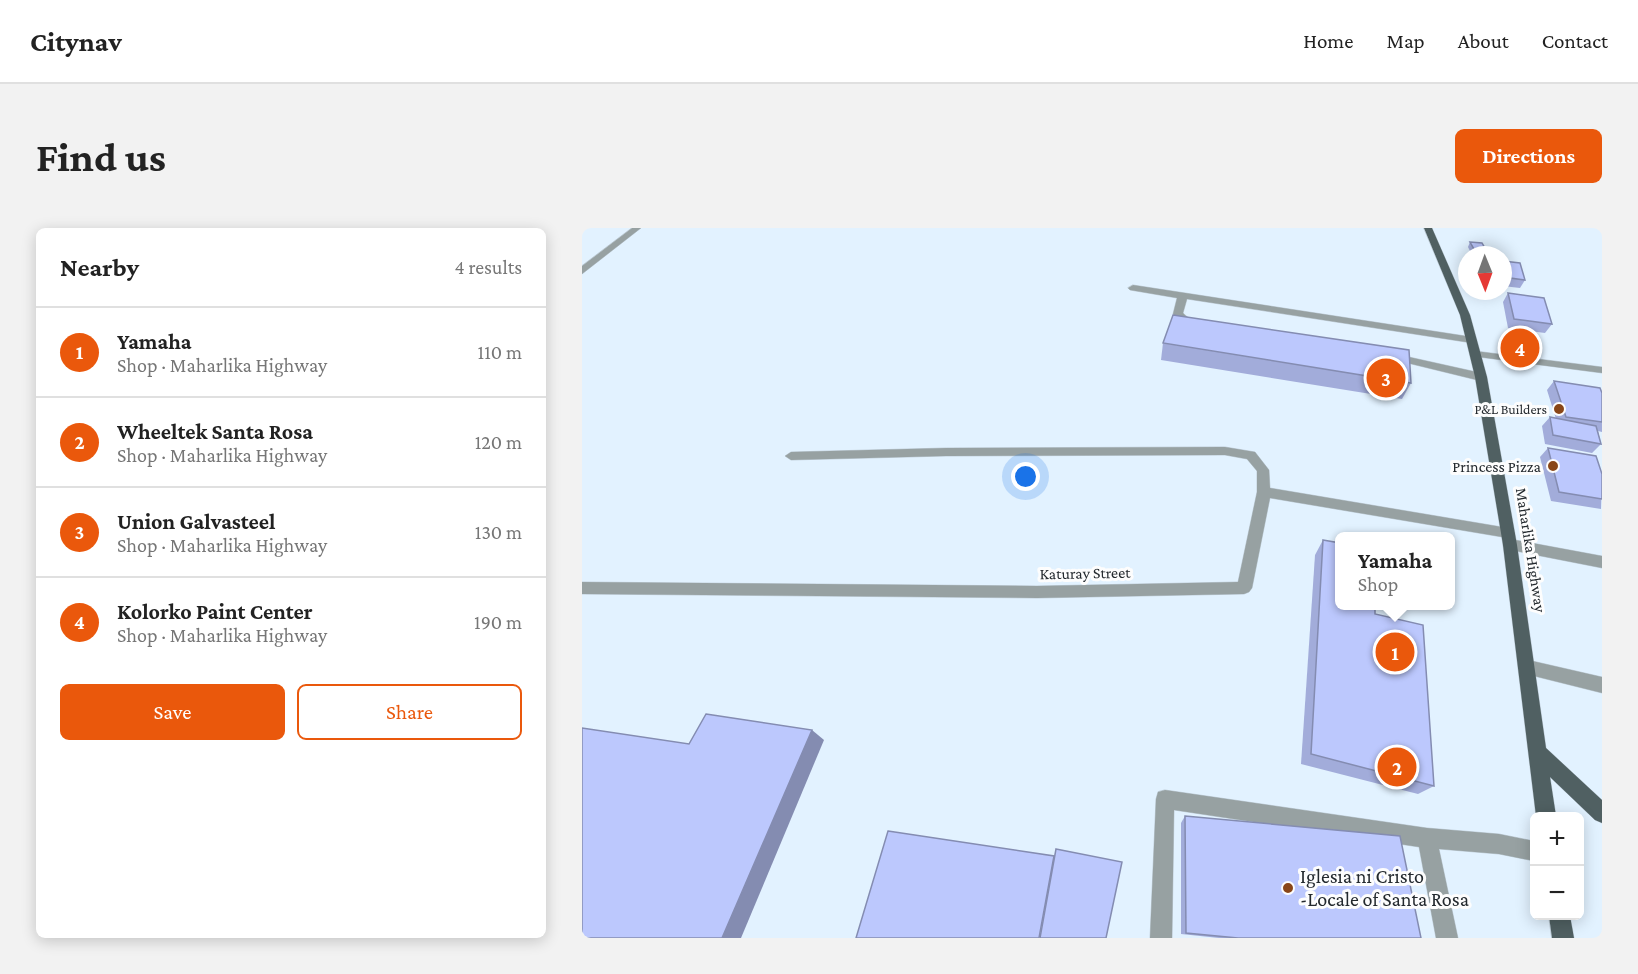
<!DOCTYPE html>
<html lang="en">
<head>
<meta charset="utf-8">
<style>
	body { margin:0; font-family:"Crimson Pro",serif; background:#f2f2f2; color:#222 }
	.controls { position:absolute; right:18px; bottom:18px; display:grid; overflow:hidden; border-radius:9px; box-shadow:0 3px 15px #0003 }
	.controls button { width:54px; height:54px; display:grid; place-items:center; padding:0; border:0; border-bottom:2px solid #e0e0e0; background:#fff; color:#222; font:30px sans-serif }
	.compass { position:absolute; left:876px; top:18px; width:54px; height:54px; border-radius:50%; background:#fff; box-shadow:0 3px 15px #0003; rotate:179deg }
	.you { position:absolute; left:444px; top:249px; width:21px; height:21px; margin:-15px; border:4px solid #fff; border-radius:50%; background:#1a73e8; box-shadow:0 0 0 9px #1a73e833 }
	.badge { display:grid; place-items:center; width:39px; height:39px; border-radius:50%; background:#ea580c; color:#fff; font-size:20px; font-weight:700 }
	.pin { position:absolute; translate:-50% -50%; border:3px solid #fff; box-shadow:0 2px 6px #0006 }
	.popup { position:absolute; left:753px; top:304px; width:120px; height:78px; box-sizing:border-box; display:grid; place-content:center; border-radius:9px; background:#fff; filter:drop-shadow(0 2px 4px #0005); font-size:20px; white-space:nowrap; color:#767676 }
	.popup b { font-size:22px; color:#222 }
	.popup::after { content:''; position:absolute; left:50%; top:100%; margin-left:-12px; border:12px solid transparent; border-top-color:#fff }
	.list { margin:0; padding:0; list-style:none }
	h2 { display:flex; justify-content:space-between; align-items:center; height:78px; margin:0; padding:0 24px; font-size:26px }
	h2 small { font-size:20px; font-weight:400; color:#767676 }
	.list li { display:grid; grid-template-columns:39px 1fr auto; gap:18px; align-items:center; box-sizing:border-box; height:90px; padding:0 24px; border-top:2px solid #e0e0e0 }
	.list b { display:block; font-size:22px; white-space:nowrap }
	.list p { margin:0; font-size:20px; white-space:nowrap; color:#767676 }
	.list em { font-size:20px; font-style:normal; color:#767676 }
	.actions { display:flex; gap:12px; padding:18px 24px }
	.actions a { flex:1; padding:14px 0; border:2px solid #ea580c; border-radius:9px; text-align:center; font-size:21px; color:#ea580c }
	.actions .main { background:#ea580c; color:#fff }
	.map { position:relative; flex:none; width:1020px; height:710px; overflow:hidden; border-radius:9px }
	header { display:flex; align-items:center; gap:36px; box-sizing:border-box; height:84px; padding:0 30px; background:#fff; border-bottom:2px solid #e0e0e0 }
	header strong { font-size:28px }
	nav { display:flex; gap:33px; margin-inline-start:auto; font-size:21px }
	.intro { display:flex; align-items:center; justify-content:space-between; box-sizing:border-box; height:144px; padding:0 36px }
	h1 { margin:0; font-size:42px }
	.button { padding:15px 27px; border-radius:9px; background:#ea580c; color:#fff; font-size:21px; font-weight:700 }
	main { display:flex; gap:36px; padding:0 36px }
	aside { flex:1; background:#fff; border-radius:9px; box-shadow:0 3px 15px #0003 }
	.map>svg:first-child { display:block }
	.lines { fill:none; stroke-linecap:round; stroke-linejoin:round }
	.minor-casing { stroke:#c0ced9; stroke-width:1 }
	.major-casing { stroke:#c0ced9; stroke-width:1 }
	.minor { fill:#97a1a2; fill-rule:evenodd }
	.major { fill:#506062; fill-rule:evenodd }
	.wall { fill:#a2acda }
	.shaded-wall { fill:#848cb1 }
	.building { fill:#bcc8fd; stroke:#848cb1; stroke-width:1.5 }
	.poi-dot { fill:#894618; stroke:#fdfdfd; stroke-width:2 }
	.labels { text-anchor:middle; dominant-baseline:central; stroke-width:6; stroke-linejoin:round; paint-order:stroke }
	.far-poi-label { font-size:14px; fill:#23292e; stroke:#fdfdfd; text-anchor:end }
	.poi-label { font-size:16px; fill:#23292e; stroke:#fdfdfd; text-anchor:end }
	.street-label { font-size:16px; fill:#23292e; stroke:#fdfdfd }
	.near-poi-label { font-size:20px; fill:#23292e; stroke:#fdfdfd; text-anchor:start }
</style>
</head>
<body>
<header>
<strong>Citynav</strong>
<nav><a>Home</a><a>Map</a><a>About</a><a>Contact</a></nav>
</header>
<div class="intro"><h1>Find us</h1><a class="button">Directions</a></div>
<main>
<aside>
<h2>Nearby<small>4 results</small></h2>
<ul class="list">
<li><span class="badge">1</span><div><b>Yamaha</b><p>Shop · Maharlika Highway</p></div><em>110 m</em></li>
<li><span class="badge">2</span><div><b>Wheeltek Santa Rosa</b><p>Shop · Maharlika Highway</p></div><em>120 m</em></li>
<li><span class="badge">3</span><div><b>Union Galvasteel</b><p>Shop · Maharlika Highway</p></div><em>130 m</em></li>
<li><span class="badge">4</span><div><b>Kolorko Paint Center</b><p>Shop · Maharlika Highway</p></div><em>190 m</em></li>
</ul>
<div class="actions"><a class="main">Save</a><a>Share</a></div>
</aside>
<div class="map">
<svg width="1020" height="710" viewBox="0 0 1020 710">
	<rect width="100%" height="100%" fill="#e2f2ff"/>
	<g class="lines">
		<defs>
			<g id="minor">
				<polygon points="50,0 59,0 0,46 0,38"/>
				<path d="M 551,57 L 890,109 L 895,112 L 890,115 L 605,71 L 601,85 C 606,91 614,93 618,98 L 613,101 L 602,98 L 591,86 L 595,70 L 548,62 L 546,60 Z"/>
				<polygon points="893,123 1020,139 1020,145 889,128 888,126"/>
				<polygon points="809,125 899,145 905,149 899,153 805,130 805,126"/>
				<polygon points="643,219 673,224 687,242 688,260 926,300 933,305 926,310 688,270 670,360 667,364 662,366 455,370 0,366 0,354 455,358 656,354 675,264 675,243 665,231 643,227 364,228 209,232 203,228 209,224 364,220"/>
				<polygon points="928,311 1020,328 1020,340 923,321 921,317 923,313"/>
				<polygon points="946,432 1020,449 1020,465 940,445 938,440 940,435"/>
				<polygon points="583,562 845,600 917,606 952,613 952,633 917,626 857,621 876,710 854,710 837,619 592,582 590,710 568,710 574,571 576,564"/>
			</g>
			<g id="major">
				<polygon points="842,0 850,0 888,87 905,149 935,317 964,520 1020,572 1020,595 1013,592 968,549 974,588 954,588 921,317 893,149 878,87"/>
				<polygon points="967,688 988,688 992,710 970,710"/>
			</g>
		</defs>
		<use href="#minor" class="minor-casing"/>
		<use href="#major" class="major-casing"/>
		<use href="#minor" class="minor"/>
		<use href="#major" class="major"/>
	</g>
	<g class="wall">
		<polygon points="888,14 904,22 902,26 889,25 886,19"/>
		<polygon points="921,33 943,52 938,60 921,58"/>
		<polygon points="926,65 970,96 963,105 926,100 921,74"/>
		<polygon points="933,109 957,122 953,127 933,124 930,114"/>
		<polygon points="581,115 829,155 820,171 579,132"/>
		<polygon points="972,153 1020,165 1020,204 1016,203 1019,216 1010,225 963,216 960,198 968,189 974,191 965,162"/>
		<polygon points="966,220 1020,246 1019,281 969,273 958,229"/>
		<polygon points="741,312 793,386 852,558 836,566 719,536 733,327"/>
		<polygon points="603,588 839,710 637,710 599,706 599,595"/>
	</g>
	<polygon class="shaded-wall" points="230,502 242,512 159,710 140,710"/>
	<g class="building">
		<polygon points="888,14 900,15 904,22 892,21"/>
		<polygon points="921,33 938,35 943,52 921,49"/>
		<polygon points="926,65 962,70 970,96 932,91"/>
		<polygon points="591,87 827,122 829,155 581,115"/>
		<polygon points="933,109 953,112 957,122 936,120"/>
		<polygon points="972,153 1018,160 1020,165 1020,194 984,189"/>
		<polygon points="968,189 1014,198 1019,216 971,207"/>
		<polygon points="966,220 1014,228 1020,246 1020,271 977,264"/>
		<polygon points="741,312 758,315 758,378 793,378 793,386 841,397 852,558 729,526"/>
		<polygon points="124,486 230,502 140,710 0,710 0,500 107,516"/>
		<polygon points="603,588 818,608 839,710 656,710 604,705"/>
		<polygon points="306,603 472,628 457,710 274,710"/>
		<polygon points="474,621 540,634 524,710 458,710"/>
	</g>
	<g class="poi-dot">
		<circle cx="977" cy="181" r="6"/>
		<circle cx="971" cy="238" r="6"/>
		<circle cx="706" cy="660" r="6"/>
	</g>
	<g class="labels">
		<g class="far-poi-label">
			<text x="965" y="181">P&amp;L Builders</text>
		</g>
		<g class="poi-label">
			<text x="959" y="238">Princess Pizza</text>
		</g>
		<g class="street-label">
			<text transform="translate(949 322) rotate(81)">Maharlika Highway</text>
			<text transform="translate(503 345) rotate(-1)">Katuray Street</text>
		</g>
		<g class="near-poi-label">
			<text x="718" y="648">Iglesia ni Cristo<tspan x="718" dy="23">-Locale of Santa Rosa</tspan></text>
		</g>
	</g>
</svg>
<div class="controls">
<button>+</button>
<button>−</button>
</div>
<svg class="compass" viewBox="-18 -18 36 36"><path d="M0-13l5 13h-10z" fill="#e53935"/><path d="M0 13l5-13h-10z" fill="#767676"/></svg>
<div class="you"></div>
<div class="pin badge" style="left:813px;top:424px">1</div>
<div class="popup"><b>Yamaha</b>Shop</div>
<div class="pin badge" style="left:815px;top:539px">2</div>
<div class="pin badge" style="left:804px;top:150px">3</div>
<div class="pin badge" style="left:938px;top:120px">4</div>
</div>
</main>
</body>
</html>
